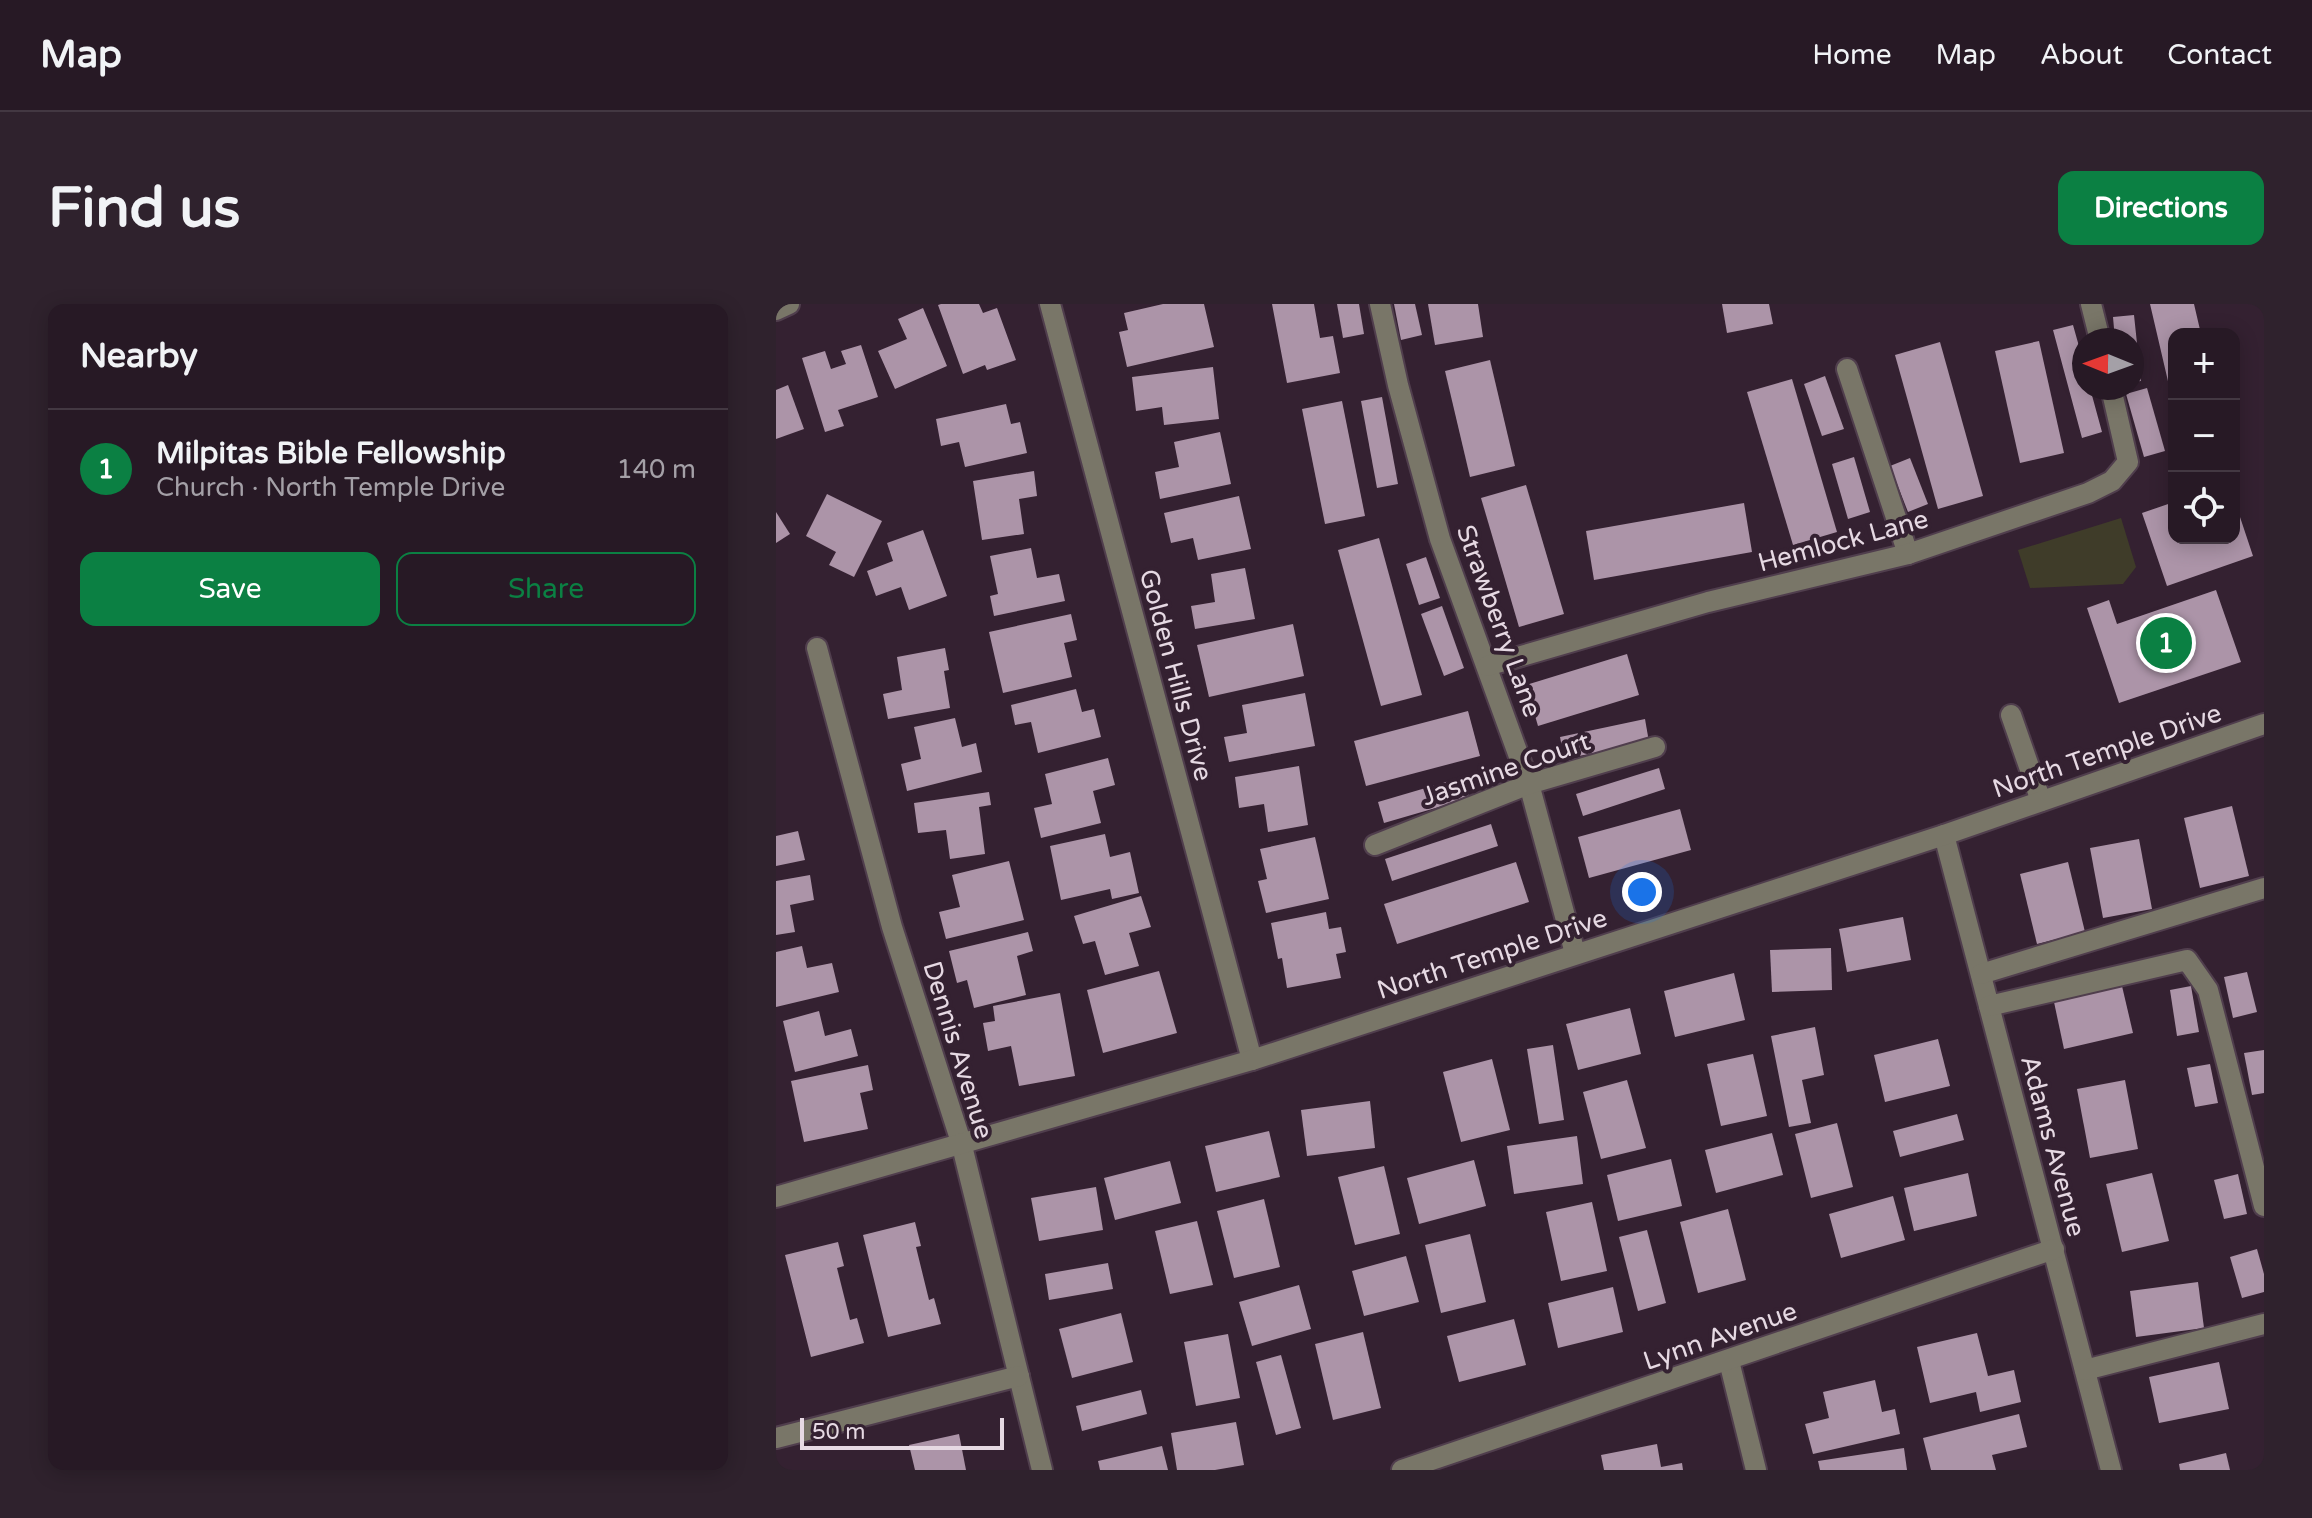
<!DOCTYPE html>
<html lang="en">
<head>
<meta charset="utf-8">
<style>
	body { margin:0; font-family:"Varela Round",sans-serif; background:#2f222d; color:#f1f3f6 }
	.controls { position:absolute; right:24px; top:24px; display:grid; overflow:hidden; border-radius:16px; box-shadow:0 4px 20px #0003 }
	.controls button { width:72px; height:72px; display:grid; place-items:center; padding:0; border:0; border-bottom:2px solid #433842; background:#271925; color:#f1f3f6; font:40px sans-serif }
	.compass { position:absolute; left:1296px; top:24px; width:72px; height:72px; border-radius:50%; background:#271925; box-shadow:0 4px 20px #0003; rotate:271deg }
	.scale { position:absolute; left:24px; bottom:20px; width:204px; box-sizing:border-box; padding-left:8px; border:4px solid #e6d9e3; border-top:0; font-size:22px; line-height:28px; white-space:nowrap; color:#e6d9e3; -webkit-text-stroke:6px #342131; paint-order:stroke }
	.you { position:absolute; left:866px; top:588px; width:28px; height:28px; margin:-20px; border:6px solid #fff; border-radius:50%; background:#1a73e8; box-shadow:0 0 0 12px #1a73e833 }
	.badge { display:grid; place-items:center; width:52px; height:52px; border-radius:50%; background:#0b8043; color:#fff; font-size:26px; font-weight:700 }
	.pin { position:absolute; translate:-50% -50%; border:4px solid #fff; box-shadow:0 2px 8px #0006 }
	.list { margin:0; padding:0; list-style:none }
	h2 { display:flex; justify-content:space-between; align-items:center; height:104px; margin:0; padding:0 32px; font-size:34px }
	h2 small { font-size:26px; font-weight:400; color:#a4a0a7 }
	.list li { display:grid; grid-template-columns:52px 1fr auto; gap:24px; align-items:center; box-sizing:border-box; height:120px; padding:0 32px; border-top:2px solid #433842 }
	.list b { display:block; font-size:30px; white-space:nowrap }
	.list p { margin:0; font-size:26px; white-space:nowrap; color:#a4a0a7 }
	.list em { font-size:26px; font-style:normal; color:#a4a0a7 }
	.actions { display:flex; gap:16px; padding:24px 32px }
	.actions a { flex:1; padding:18px 0; border:2px solid #0b8043; border-radius:16px; text-align:center; font-size:28px; color:#0b8043 }
	.actions .main { background:#0b8043; color:#fff }
	.icon { flex:none; width:44px; height:44px; fill:none; stroke:currentColor; stroke-width:2; stroke-linecap:round; stroke-linejoin:round }
	.map { position:relative; flex:none; width:1488px; height:1166px; overflow:hidden; border-radius:16px }
	header { display:flex; align-items:center; gap:48px; box-sizing:border-box; height:112px; padding:0 40px; background:#271925; border-bottom:2px solid #433842 }
	header strong { font-size:38px }
	nav { display:flex; gap:44px; margin-inline-start:auto; font-size:28px }
	.intro { display:flex; align-items:center; justify-content:space-between; box-sizing:border-box; height:192px; padding:0 48px }
	h1 { margin:0; font-size:56px }
	.button { padding:20px 36px; border-radius:16px; background:#0b8043; color:#fff; font-size:28px; font-weight:700 }
	main { display:flex; gap:48px; padding:0 48px }
	aside { flex:1; background:#271925; border-radius:16px; box-shadow:0 4px 20px #0003 }
	.map>svg:first-child { display:block }
	.green { fill:#3f3c29 }
	.building { fill:#ac94a8 }
	.lines { fill:none; stroke-linecap:round; stroke-linejoin:round }
	.minor-casing { stroke:#503e4d; stroke-width:24 }
	.minor { stroke:#797668; stroke-width:20 }
	.labels { text-anchor:middle; dominant-baseline:central; stroke-width:8; stroke-linejoin:round; paint-order:stroke }
	.street-label { font-size:26px; fill:#e6d9e3; stroke:#342131 }
</style>
</head>
<body>
<header>
<strong>Map</strong>
<nav><a>Home</a><a>Map</a><a>About</a><a>Contact</a></nav>
</header>
<div class="intro"><h1>Find us</h1><a class="button">Directions</a></div>
<main>
<aside>
<h2>Nearby<small></small></h2>
<ul class="list">
<li><span class="badge">1</span><div><b>Milpitas Bible Fellowship</b><p>Church · North Temple Drive</p></div><em>140 m</em></li>
</ul>
<div class="actions"><a class="main">Save</a><a>Share</a></div>
</aside>
<div class="map">
<svg width="1488" height="1166" viewBox="0 0 1488 1166">
	<rect width="100%" height="100%" fill="#342131"/>
	<polygon class="green" points="1345,214 1360,263 1347,280 1254,284 1242,246"/>
	<g class="building">
		<polygon points="165,0 203,0 207,9 221,4 240,56 211,66 209,61 187,70 162,1"/>
		<polygon points="387,0 428,0 438,43 351,63 343,28 352,26 348,9"/>
		<polygon points="496,0 538,0 544,34 557,32 564,69 511,79"/>
		<polygon points="561,0 583,0 588,30 567,34"/>
		<polygon points="618,0 639,0 646,31 625,36"/>
		<polygon points="652,0 702,0 707,33 659,41"/>
		<polygon points="946,0 993,0 997,20 951,29"/>
		<polygon points="1374,0 1418,0 1425,30 1398,30 1398,103"/>
		<polygon points="147,4 171,62 119,85 102,47 131,35 122,15"/>
		<polygon points="1358,11 1365,77 1356,78 1356,36 1339,36 1337,13"/>
		<polygon points="1297,21 1308,60 1308,84 1314,84 1326,128 1306,134 1277,26"/>
		<polygon points="1263,37 1288,149 1244,159 1219,47"/>
		<polygon points="1164,38 1207,192 1162,205 1119,51"/>
		<polygon points="85,41 102,93 62,106 68,122 49,128 26,54 49,47 55,65 70,60 65,47"/>
		<polygon points="714,56 739,162 694,173 669,67"/>
		<polygon points="437,63 443,115 388,121 386,103 360,107 356,73"/>
		<polygon points="1049,72 1068,125 1046,132 1028,80"/>
		<polygon points="1016,75 1061,228 1017,241 971,88"/>
		<polygon points="12,81 28,125 0,135 0,86"/>
		<polygon points="1371,84 1389,147 1368,153 1350,90"/>
		<polygon points="606,93 622,180 601,184 585,97"/>
		<polygon points="566,97 589,212 549,220 526,105"/>
		<polygon points="230,100 235,120 244,118 251,149 189,163 183,138 165,142 160,115"/>
		<polygon points="444,128 455,180 384,195 379,168 403,163 398,138"/>
		<polygon points="1078,153 1094,208 1072,215 1056,160"/>
		<polygon points="1134,154 1152,200 1132,208 1114,162"/>
		<polygon points="258,167 261,192 243,195 248,230 206,236 197,177"/>
		<polygon points="750,181 788,310 743,323 705,194"/>
		<polygon points="51,190 106,217 78,273 53,261 60,248 30,232"/>
		<polygon points="463,192 475,245 422,256 417,234 395,239 388,209"/>
		<polygon points="1398,198 1398,234 1458,234 1459,198 1477,252 1391,282 1366,209"/>
		<polygon points="968,199 976,248 818,276 810,227"/>
		<polygon points="0,208 14,230 0,239"/>
		<polygon points="147,226 171,292 133,306 125,283 100,292 91,267 117,257 111,239"/>
		<polygon points="603,234 646,391 605,402 562,246"/>
		<polygon points="255,244 261,274 283,270 289,297 218,312 214,292 222,290 214,252"/>
		<polygon points="650,253 664,294 643,301 630,260"/>
		<polygon points="469,264 479,315 419,325 415,302 439,298 435,270"/>
		<polygon points="1440,286 1465,358 1343,399 1311,304 1333,296 1341,320"/>
		<polygon points="666,302 688,364 668,372 645,310"/>
		<polygon points="295,310 301,336 288,339 296,373 227,389 213,328"/>
		<polygon points="517,320 528,372 433,393 421,341"/>
		<polygon points="169,344 173,366 168,367 174,404 112,415 107,390 126,386 121,353"/>
		<polygon points="851,350 863,391 762,422 750,381"/>
		<polygon points="300,385 306,408 318,405 325,433 262,449 255,418 239,421 235,401"/>
		<polygon points="529,389 539,442 453,458 448,433 471,429 466,401"/>
		<polygon points="692,407 704,452 590,482 578,437"/>
		<polygon points="179,414 186,443 200,439 206,468 131,487 125,460 145,455 138,423"/>
		<polygon points="869,415 873,438 788,455 784,433"/>
		<polygon points="332,454 339,481 317,487 325,519 265,534 258,504 276,500 269,470"/>
		<polygon points="523,462 532,521 492,528 488,500 463,504 459,473"/>
		<polygon points="883,464 889,485 807,512 800,490"/>
		<polygon points="687,473 694,494 608,519 602,498"/>
		<polygon points="213,488 215,501 203,503 209,550 174,555 170,526 142,529 138,499"/>
		<polygon points="1456,502 1473,572 1424,584 1408,514"/>
		<polygon points="904,505 915,546 813,574 802,533"/>
		<polygon points="715,520 722,542 616,577 609,555"/>
		<polygon points="22,527 29,556 0,562 0,532"/>
		<polygon points="329,530 334,553 354,548 363,589 336,595 334,585 285,596 274,542"/>
		<polygon points="539,533 553,595 490,609 482,577 491,575 484,545"/>
		<polygon points="1363,535 1376,605 1327,614 1314,544"/>
		<polygon points="233,557 248,616 170,635 163,608 184,603 176,571"/>
		<polygon points="740,558 753,598 621,640 608,600"/>
		<polygon points="1292,558 1309,628 1261,640 1244,570"/>
		<polygon points="34,571 38,596 14,601 19,628 0,631 0,577"/>
		<polygon points="365,592 375,623 353,629 363,662 329,671 319,637 307,640 298,612"/>
		<polygon points="550,608 553,625 565,623 570,648 560,650 565,674 511,684 506,654 502,655 495,619"/>
		<polygon points="1127,613 1135,656 1071,668 1063,625"/>
		<polygon points="252,628 257,647 241,652 250,691 198,704 191,676 181,679 173,647"/>
		<polygon points="26,642 31,664 56,659 63,688 0,703 0,648"/>
		<polygon points="1055,644 1056,686 996,688 994,646"/>
		<polygon points="383,667 401,729 327,749 311,686"/>
		<polygon points="1471,668 1481,708 1457,714 1448,673"/>
		<polygon points="958,669 969,716 899,733 888,687"/>
		<polygon points="1346,682 1357,729 1288,745 1278,698"/>
		<polygon points="1415,682 1423,728 1401,732 1394,686"/>
		<polygon points="284,689 299,772 243,782 235,742 212,747 207,719 219,717 217,702"/>
		<polygon points="854,704 865,750 802,766 790,720"/>
		<polygon points="43,707 49,732 75,725 82,752 19,768 7,717"/>
		<polygon points="1039,723 1048,771 1026,776 1035,819 1013,823 995,732"/>
		<polygon points="1162,735 1174,782 1109,798 1098,751"/>
		<polygon points="777,741 788,816 763,820 751,745"/>
		<polygon points="1488,746 1488,789 1476,791 1468,749"/>
		<polygon points="977,750 991,812 945,822 931,760"/>
		<polygon points="716,755 734,826 685,838 667,768"/>
		<polygon points="1434,760 1442,799 1419,803 1411,764"/>
		<polygon points="92,761 97,786 84,789 92,825 28,838 15,777"/>
		<polygon points="851,776 870,844 825,855 807,788"/>
		<polygon points="1349,776 1362,845 1314,854 1301,785"/>
		<polygon points="594,797 599,844 531,852 525,806"/>
		<polygon points="1181,810 1188,836 1124,853 1117,827"/>
		<polygon points="1061,819 1077,883 1035,894 1019,830"/>
		<polygon points="493,827 504,873 440,888 429,842"/>
		<polygon points="996,829 1007,871 940,889 929,846"/>
		<polygon points="801,832 807,880 738,890 731,842"/>
		<polygon points="895,855 906,902 842,917 831,871"/>
		<polygon points="698,856 710,902 643,920 631,874"/>
		<polygon points="394,857 405,899 339,916 328,874"/>
		<polygon points="608,862 624,930 579,941 562,873"/>
		<polygon points="1192,869 1201,912 1138,927 1128,884"/>
		<polygon points="1376,869 1393,937 1346,948 1330,880"/>
		<polygon points="1462,870 1471,910 1448,915 1438,876"/>
		<polygon points="320,883 327,926 263,937 255,894"/>
		<polygon points="1117,892 1129,936 1065,954 1053,910"/>
		<polygon points="488,895 504,963 458,974 441,907"/>
		<polygon points="816,898 831,967 785,977 770,908"/>
		<polygon points="952,905 970,976 922,989 904,918"/>
		<polygon points="421,917 437,981 394,990 379,927"/>
		<polygon points="139,918 145,942 140,943 153,996 158,994 165,1020 112,1033 87,931"/>
		<polygon points="871,926 890,999 862,1007 843,933"/>
		<polygon points="694,930 710,998 665,1009 649,941"/>
		<polygon points="62,938 68,962 61,964 74,1016 81,1014 88,1039 35,1053 9,951"/>
		<polygon points="1481,945 1488,970 1488,988 1466,994 1454,953"/>
		<polygon points="630,952 643,998 588,1012 576,967"/>
		<polygon points="332,959 337,985 273,996 269,970"/>
		<polygon points="1422,978 1428,1024 1360,1033 1354,987"/>
		<polygon points="523,981 535,1025 476,1042 463,998"/>
		<polygon points="837,983 847,1028 782,1044 772,999"/>
		<polygon points="345,1009 357,1058 296,1074 283,1025"/>
		<polygon points="738,1015 750,1061 683,1078 671,1032"/>
		<polygon points="587,1028 605,1104 557,1116 539,1040"/>
		<polygon points="1201,1029 1212,1072 1238,1066 1245,1098 1204,1108 1200,1088 1154,1099 1141,1043"/>
		<polygon points="452,1030 464,1094 420,1102 408,1038"/>
		<polygon points="505,1051 525,1124 500,1131 480,1058"/>
		<polygon points="1443,1058 1453,1105 1383,1119 1373,1073"/>
		<polygon points="1099,1076 1106,1108 1119,1105 1124,1130 1037,1150 1029,1120 1053,1114 1047,1088"/>
		<polygon points="365,1086 371,1110 306,1127 300,1102"/>
		<polygon points="1243,1110 1251,1143 1216,1151 1220,1166 1155,1166 1147,1134"/>
		<polygon points="460,1118 468,1161 439,1166 401,1166 395,1129"/>
		<polygon points="183,1130 190,1166 139,1166 133,1141"/>
		<polygon points="881,1140 885,1163 906,1159 907,1166 828,1166 825,1151"/>
		<polygon points="386,1142 392,1166 324,1166 322,1157"/>
		<polygon points="1128,1144 1131,1166 1044,1166 1042,1157"/>
		<polygon points="1450,1149 1454,1166 1404,1166 1403,1160"/>
	</g>
	<g class="lines">
		<defs>
			<g id="minor">
				<polyline points="274,0 476,756"/>
				<polyline points="604,0 622,81 664,235 753,480 799,649"/>
				<polyline points="1315,0 1324,36"/>
				<polyline points="0,6 13,0"/>
				<polyline points="1071,65 1132,250"/>
				<polyline points="41,344 116,623 185,838 266,1166"/>
				<polyline points="711,362 932,298 1132,250 1312,189 1336,177 1352,158 1335,84"/>
				<polyline points="1235,411 1265,497"/>
				<polyline points="1168,531 1335,1166"/>
				<polyline points="599,541 753,480 879,443"/>
				<polyline points="1205,670 1488,584"/>
				<polyline points="1213,702 1411,656 1432,686 1488,902"/>
				<polyline points="0,893 476,756 1168,531 1488,420"/>
				<polyline points="953,1057 980,1166"/>
				<polyline points="1309,1066 1488,1020"/>
				<polyline points="0,1134 243,1072"/>
				<polyline points="626,1166 1278,945"/>
			</g>
		</defs>
		<use href="#minor" class="minor-casing"/>
		<use href="#minor" class="minor"/>
	</g>
	<g class="labels">
		<g class="street-label">
			<text transform="translate(1067 237) rotate(-15)">Hemlock Lane</text>
			<text transform="translate(723 317) rotate(70)">Strawberry Lane</text>
			<text transform="translate(400 371) rotate(75)">Golden Hills Drive</text>
			<text transform="translate(1331 447) rotate(-19)">North Temple Drive</text>
			<text transform="translate(730 465) rotate(-19)">Jasmine Court</text>
			<text transform="translate(716 650) rotate(-18)">North Temple Drive</text>
			<text transform="translate(182 746) rotate(73)">Dennis Avenue</text>
			<text transform="translate(1277 842) rotate(75)">Adams Avenue</text>
			<text transform="translate(944 1032) rotate(-19)">Lynn Avenue</text>
		</g>
	</g>
</svg>
<div class="controls">
<button>+</button>
<button>−</button>
<button><svg class="icon" aria-label="locate" viewBox="0 0 24 24"><circle cx="12" cy="12" r="6"/><path d="M12 2v4M12 18v4M2 12h4M18 12h4"/></svg></button>
</div>
<svg class="compass" viewBox="-18 -18 36 36"><path d="M0-13l5 13h-10z" fill="#e53935"/><path d="M0 13l5-13h-10z" fill="#a4a0a7"/></svg>
<div class="scale">50 m</div>
<div class="you"></div>
<div class="pin badge" style="left:1390px;top:339px">1</div>
</div>
</main>
</body>
</html>
